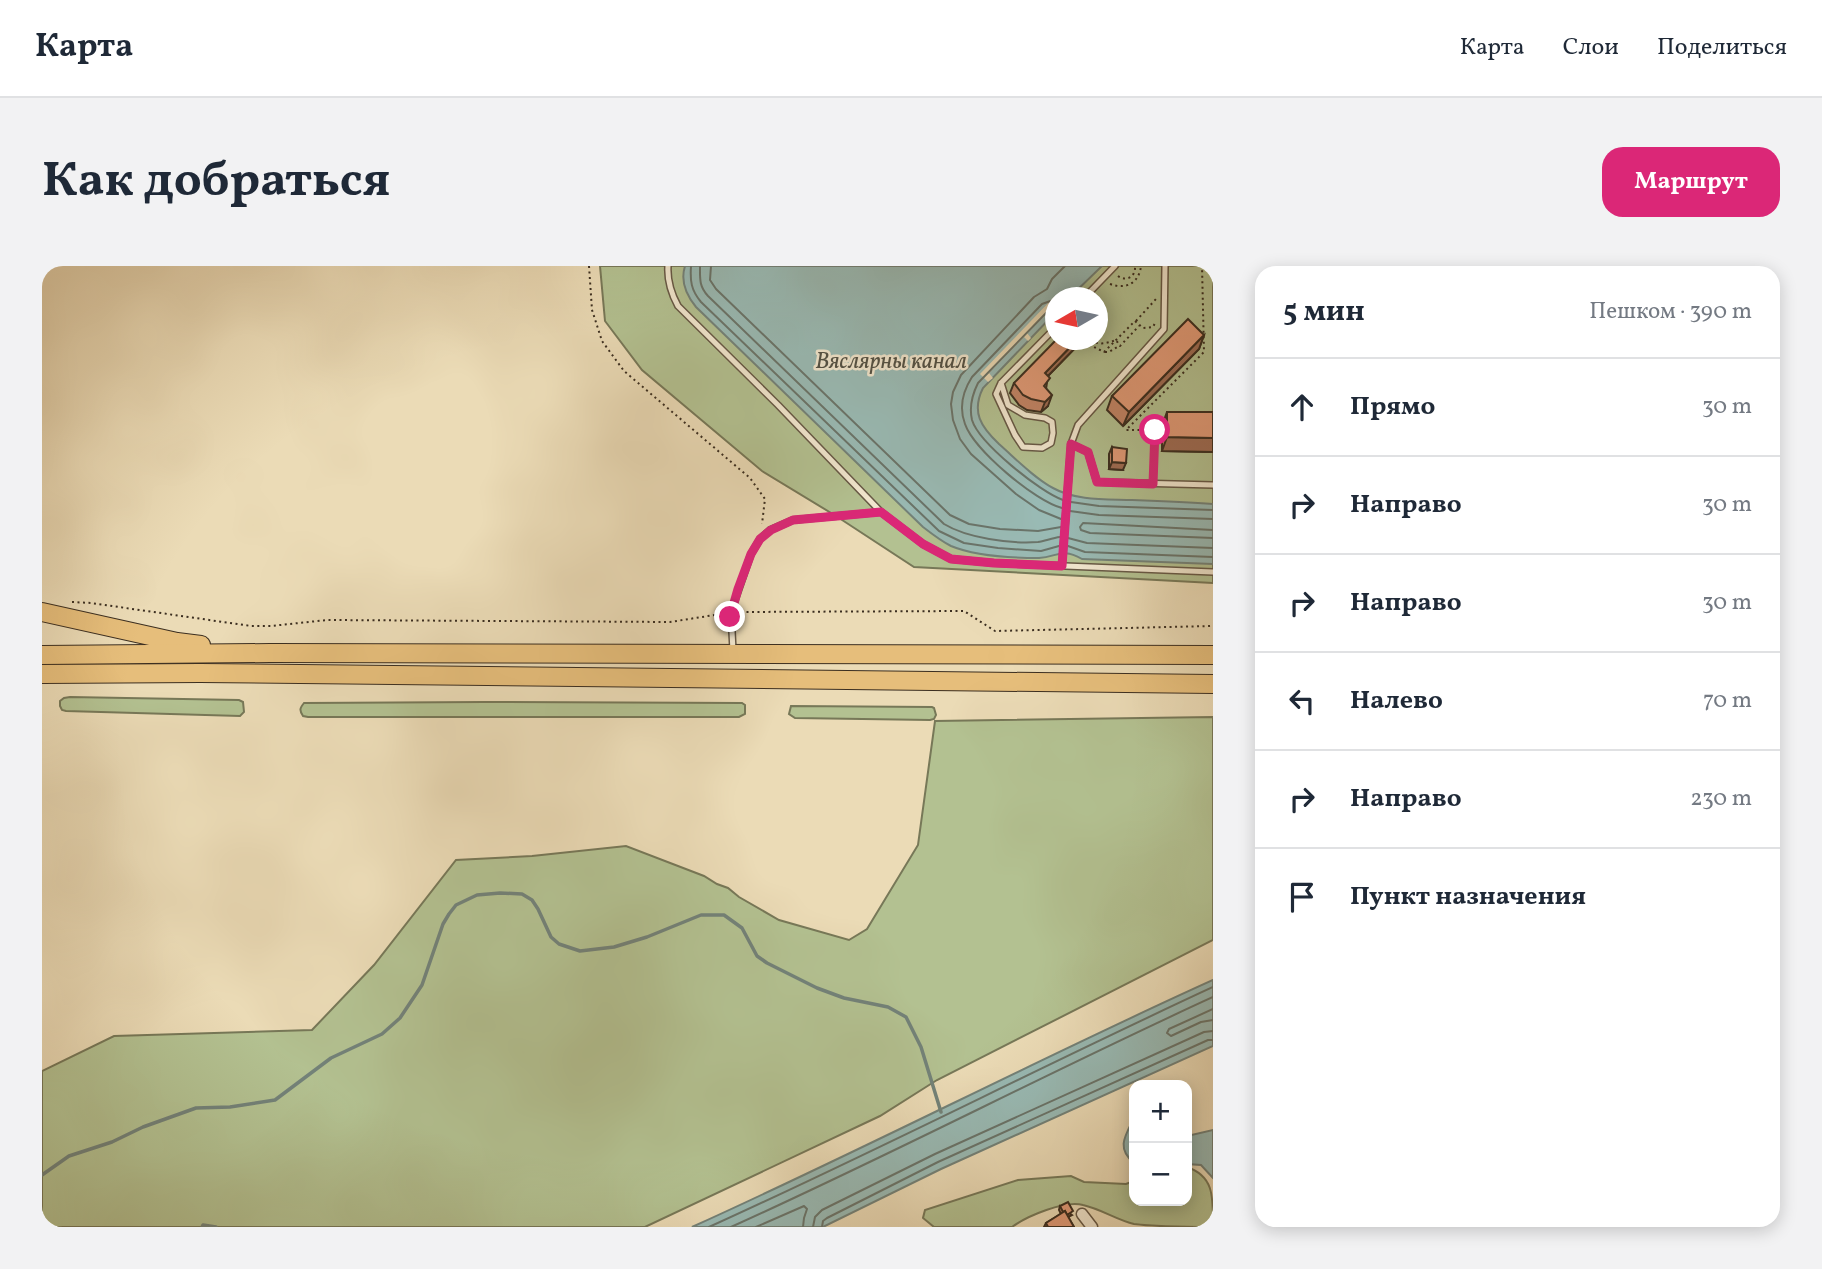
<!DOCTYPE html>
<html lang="ru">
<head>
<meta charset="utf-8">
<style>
	body { margin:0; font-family:Vollkorn,serif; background:#f2f2f3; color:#1f2937 }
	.controls { position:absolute; right:21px; bottom:21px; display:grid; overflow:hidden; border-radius:14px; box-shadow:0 4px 18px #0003 }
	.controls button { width:63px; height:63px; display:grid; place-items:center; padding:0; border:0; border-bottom:2px solid #e0e1e3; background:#fff; color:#1f2937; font:35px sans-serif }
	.compass { position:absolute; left:1003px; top:21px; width:63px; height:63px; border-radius:50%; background:#fff; box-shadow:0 4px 18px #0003; rotate:261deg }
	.stop { position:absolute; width:21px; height:21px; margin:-16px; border:5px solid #db2777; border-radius:50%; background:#fff }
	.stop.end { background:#db2777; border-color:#fff; box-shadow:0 2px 7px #0008 }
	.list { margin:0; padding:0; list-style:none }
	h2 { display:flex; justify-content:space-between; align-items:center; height:91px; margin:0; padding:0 28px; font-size:30px }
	h2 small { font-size:23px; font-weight:400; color:#747a83 }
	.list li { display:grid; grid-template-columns:46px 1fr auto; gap:21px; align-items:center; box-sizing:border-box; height:98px; padding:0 28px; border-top:2px solid #e0e1e3 }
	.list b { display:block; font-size:26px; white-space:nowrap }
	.list em { font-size:23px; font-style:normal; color:#747a83 }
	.icon { flex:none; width:38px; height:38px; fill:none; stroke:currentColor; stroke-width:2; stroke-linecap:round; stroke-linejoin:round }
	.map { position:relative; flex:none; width:1171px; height:961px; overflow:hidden; border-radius:21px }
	header { display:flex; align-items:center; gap:42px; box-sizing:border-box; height:98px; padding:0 35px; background:#fff; border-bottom:2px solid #e0e1e3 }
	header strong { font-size:33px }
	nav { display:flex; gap:38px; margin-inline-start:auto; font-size:24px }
	.intro { display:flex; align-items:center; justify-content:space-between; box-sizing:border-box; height:168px; padding:0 42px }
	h1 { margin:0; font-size:49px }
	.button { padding:18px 32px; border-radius:21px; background:#db2777; color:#fff; font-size:24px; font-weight:700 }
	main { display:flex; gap:42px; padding:0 42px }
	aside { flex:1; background:#fff; border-radius:21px; box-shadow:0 4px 18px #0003 }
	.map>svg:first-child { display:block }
	.green { fill:#b3c191; stroke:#777858; stroke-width:2; fill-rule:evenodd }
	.water { fill:#99bab4; stroke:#738279; stroke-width:2 }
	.pier { fill:#ebdbb6 }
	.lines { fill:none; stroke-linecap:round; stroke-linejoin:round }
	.shore { stroke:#6a746a; stroke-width:2 }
	.stream { stroke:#738279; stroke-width:3.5 }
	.service-casing { stroke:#675946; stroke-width:8 }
	.minor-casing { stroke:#675946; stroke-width:13 }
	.trunk-casing { stroke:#3b2e20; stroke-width:20 }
	.path { stroke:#3b2e20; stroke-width:2; stroke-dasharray:2 3.5; stroke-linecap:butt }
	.service { stroke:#f2e8d0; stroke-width:5 }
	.minor { stroke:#f2e8d0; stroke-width:10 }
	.trunk { stroke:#e6be7b; stroke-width:18 }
	.wall { fill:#c28567; stroke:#3b2e20; stroke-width:2 }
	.shaded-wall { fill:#9e6c54; stroke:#3b2e20; stroke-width:2 }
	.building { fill:#e19b78; stroke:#3b2e20; stroke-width:2 }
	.route { stroke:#db2777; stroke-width:9 }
	.labels { text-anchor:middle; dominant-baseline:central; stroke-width:5; stroke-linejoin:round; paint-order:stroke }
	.water-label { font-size:23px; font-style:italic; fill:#525145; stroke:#f2e8d0 }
</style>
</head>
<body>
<header>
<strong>Карта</strong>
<nav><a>Карта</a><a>Слои</a><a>Поделиться</a></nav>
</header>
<div class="intro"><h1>Как добраться</h1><a class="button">Маршрут</a></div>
<main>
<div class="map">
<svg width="1171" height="961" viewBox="0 0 1171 961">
	<rect width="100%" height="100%" fill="#ebdbb6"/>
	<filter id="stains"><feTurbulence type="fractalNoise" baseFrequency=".00286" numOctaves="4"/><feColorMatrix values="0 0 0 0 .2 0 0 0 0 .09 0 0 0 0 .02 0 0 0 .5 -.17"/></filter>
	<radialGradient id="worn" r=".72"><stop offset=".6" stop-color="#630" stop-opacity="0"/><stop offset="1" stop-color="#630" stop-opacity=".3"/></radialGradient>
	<g class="green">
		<path d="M 558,0 L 1171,0 L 1171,317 L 872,301 L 794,250 L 720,205 L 600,104 L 563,55 ZM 1014,32 L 1056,32 L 1056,74 L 1014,74 Z"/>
		<polygon points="28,431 197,434 201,436 202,446 198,450 24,445 20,444 18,440 18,435 22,432"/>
		<path d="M 442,436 L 700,437 L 703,439 L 703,448 L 697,451 L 266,451 L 261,450 C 257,444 258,442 262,437 Z"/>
		<polygon points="749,440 890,441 892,442 894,449 892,453 888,454 753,452 747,448"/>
		<polygon points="1171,451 1171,674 895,814 838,850 603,961 0,961 0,805 72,770 270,764 332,699 414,594 490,590 584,580 662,610 675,618 686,622 697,631 737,654 807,674 825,663 876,579 893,455"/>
		<path d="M 1145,901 C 1171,910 1171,929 1171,956 L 1168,958 L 1169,961 C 1144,961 1117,961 1092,958 C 1075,954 1059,943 1041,939 C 1023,934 985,950 970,961 L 892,961 L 881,952 L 883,944 L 976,914 L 1029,910 L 1042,916 L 1084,918 L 1092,915 L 1092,935 L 1145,935 Z"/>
	</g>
	<g class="water">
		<path d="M 643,0 L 1060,0 L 1028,31 L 1014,32 L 1013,47 L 941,122 C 929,146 939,161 957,178 C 974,193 991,211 1011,222 C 1034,235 1065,233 1090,234 C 1117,235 1144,236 1171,238 L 1171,298 L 1040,293 C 1019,281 1016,291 997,292 C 972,292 933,290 909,280 C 899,275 890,268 881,261 L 654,41 C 644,29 638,16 643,0 Z"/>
		<path d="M 1171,714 L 1171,780 L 899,903 L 781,961 L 650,961 C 825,882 996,793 1171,714 Z"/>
		<path d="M 1092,852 L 1092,897 C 1074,882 1083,870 1092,852 Z"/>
		<polygon points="1171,864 1171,912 1159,899 1145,898 1145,870"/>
	</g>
	<polygon class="pier" points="1012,31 1013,40 985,67 989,72 986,75 982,71 947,107 951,112 946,116 938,108"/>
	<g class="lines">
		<g class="shore">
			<path d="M 649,0 C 648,15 649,24 659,36 L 897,265 L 922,277 L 956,282 L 999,285 L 1017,280"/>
			<path d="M 658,0 C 658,13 657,20 666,30 L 902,258 C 925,272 968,278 996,276 C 1003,275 1010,272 1018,271"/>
			<polyline points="669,0 668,14 674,23 908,249 927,258 958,263 996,265 1019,261"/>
			<path d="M 1014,33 L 1000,38 L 930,111 C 921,125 917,142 923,158 C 932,184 993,235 1020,242"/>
			<path d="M 1014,42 L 1006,45 L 936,117 C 930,129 927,141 930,154 C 937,177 998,226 1021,234"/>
			<polyline points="1029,236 1057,240 1171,244"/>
			<polyline points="1028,245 1057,249 1171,253"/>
			<polyline points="1019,253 997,244 974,228 929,188 918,173 911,154 909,138 911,126 919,109 992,31 1005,23 1010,13 1023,0"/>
			<polyline points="1171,264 1041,257 1038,261 1039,264 1048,267 1171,272"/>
			<polyline points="1026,272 1045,277 1171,282"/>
			<polyline points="1026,280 1043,286 1171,291"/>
			<polyline points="1171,743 1127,763 1125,767 1129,770 1159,756 1171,754"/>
			<path d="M 667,961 C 837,884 1002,799 1171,721"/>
			<path d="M 689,961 C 851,888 1009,805 1171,731"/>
			<polyline points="714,961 762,940 765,943 762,952 761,961"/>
			<polyline points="771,961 773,951 780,944 893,888 1162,766 1171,765"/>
			<polyline points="780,961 781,955 785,952 896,896 1166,774 1171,774"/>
		</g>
		<g class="stream">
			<polyline points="0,909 27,890 70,876 101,861 154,842 188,841 233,834 289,792 340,768 358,752 380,719 401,658 407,648 414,639 435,629 458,627 480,628 490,634 496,643 509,671 517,678 538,685 572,681 605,671 659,649 682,649 700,662 715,690 725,697 775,722 802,732 846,741 864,751 879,781 899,846"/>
			<polyline points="160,961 161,959 174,961"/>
		</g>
		<defs>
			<g id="service">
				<path d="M 626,0 C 625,15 629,27 636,40 L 736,139 L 839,246"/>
				<polyline points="1042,32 1073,0"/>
				<polyline points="959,117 966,139 983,149 1003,152 1010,156 1011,167 1009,177 1000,182 981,181 973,169 954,128 959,117 1014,61"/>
				<polyline points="1029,178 1046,186 1055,216 1171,219"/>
				<polyline points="1020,300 1029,178 1036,159 1122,63 1123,0"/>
				<polyline points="691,385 689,346 709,288 718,273 728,264 751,254 839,246 881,278 909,293 952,297 1171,306"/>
			</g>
			<polyline id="minor" points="1040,948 1050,961"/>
			<g id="trunk">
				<polyline points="0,346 135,376 159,379"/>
				<polyline points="0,389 228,387 1171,389"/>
				<polyline points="0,408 158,407 1171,418"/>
			</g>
		</defs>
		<use href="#service" class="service-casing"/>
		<use href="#minor" class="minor-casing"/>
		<use href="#trunk" class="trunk-casing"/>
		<g class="path">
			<polyline points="547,0 550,44 560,75 582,105 708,212 723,233 720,258"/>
			<path d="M 1076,10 C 1084,16 1094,11 1093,0"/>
			<path d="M 1068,18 C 1084,24 1097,17 1099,0"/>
			<polyline points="1094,55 1114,33"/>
			<polyline points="1044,74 1048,79 1062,86 1093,55 1101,62 1111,61 1113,57"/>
			<path d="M 1049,74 C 1057,80 1065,77 1074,74 L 1078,80 L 1097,60"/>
			<polyline points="1063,86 1067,86 1077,80"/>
			<polyline points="1112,209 1113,164 1084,164 1162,86 1160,0"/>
			<polyline points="30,336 49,337 209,360 229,360 285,354 628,356 679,348"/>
			<polyline points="699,346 922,345 953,365 1171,360"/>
		</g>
		<use href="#service" class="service"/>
		<use href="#minor" class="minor"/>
		<use href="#trunk" class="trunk"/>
	</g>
	<g class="wall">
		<polygon points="1162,69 1157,83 1081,160 1065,144 1070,130"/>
		<polygon points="1037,78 1006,110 1004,123 1006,140 999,146 985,144 977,139 968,127 972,117"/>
		<polygon points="1125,146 1171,146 1171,186 1120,185 1120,160"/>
		<polygon points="1070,181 1081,204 1067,203 1067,188"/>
		<polygon points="1018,940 1030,949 1026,951 1032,961 1002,961 1004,957 1019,948 1017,944"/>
	</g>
	<g class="shaded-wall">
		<polygon points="1162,69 1157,83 1081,160 1087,146"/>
		<polygon points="1035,74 1039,74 1037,78 999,117 1003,107"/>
		<polygon points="1010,129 1006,140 999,146 1003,136"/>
		<polygon points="1125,171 1171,172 1171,186 1120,185"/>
		<polygon points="1070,196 1084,197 1081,204 1067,203"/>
	</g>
	<g class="building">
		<polygon points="1146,53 1162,69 1087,146 1070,130"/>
		<polygon points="1014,74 1035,74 1003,107 1008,112 1002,120 1010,129 1003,136 989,133 981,129 972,117"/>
		<polygon points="1125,146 1171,146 1171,172 1125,171"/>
		<polygon points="1070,181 1085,183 1084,197 1070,196"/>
		<polygon points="1026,936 1031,945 1025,949 1023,945 1021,946 1018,940"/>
		<polygon points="1023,945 1032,961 1006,961 1004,957"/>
	</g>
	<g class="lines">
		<polyline class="route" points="688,351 696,323 709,288 718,273 729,264 751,254 839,246 881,278 909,293 952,297 1020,300 1029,178 1046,186 1055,216 1111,218 1113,164"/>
	</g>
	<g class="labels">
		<g class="water-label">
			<text x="849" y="96">Вяслярны канал</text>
		</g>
	</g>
	<rect width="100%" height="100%" filter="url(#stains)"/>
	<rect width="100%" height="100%" fill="url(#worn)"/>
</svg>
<div class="controls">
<button>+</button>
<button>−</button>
</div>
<svg class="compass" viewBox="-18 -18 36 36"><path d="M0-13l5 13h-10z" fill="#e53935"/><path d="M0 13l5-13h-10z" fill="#747a83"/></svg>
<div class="stop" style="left:1113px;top:164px"></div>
<div class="stop end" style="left:688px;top:351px"></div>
</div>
<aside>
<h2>5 мин<small>Пешком · 390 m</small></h2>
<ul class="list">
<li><svg class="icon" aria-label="ahead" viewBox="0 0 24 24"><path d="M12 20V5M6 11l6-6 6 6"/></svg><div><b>Прямо</b></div><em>30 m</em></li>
<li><svg class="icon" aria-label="right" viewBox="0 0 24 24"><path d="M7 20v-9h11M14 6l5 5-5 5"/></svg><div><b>Направо</b></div><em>30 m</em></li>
<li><svg class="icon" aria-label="right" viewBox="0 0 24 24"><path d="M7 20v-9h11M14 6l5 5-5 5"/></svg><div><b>Направо</b></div><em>30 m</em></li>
<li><svg class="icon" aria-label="left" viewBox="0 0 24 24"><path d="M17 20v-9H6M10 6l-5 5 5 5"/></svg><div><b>Налево</b></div><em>70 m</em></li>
<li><svg class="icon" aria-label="right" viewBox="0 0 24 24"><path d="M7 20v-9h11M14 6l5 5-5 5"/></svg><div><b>Направо</b></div><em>230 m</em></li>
<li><svg class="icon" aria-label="arrive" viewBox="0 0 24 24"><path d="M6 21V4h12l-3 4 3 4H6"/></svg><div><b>Пункт назначения</b></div></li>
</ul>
</aside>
</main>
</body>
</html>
